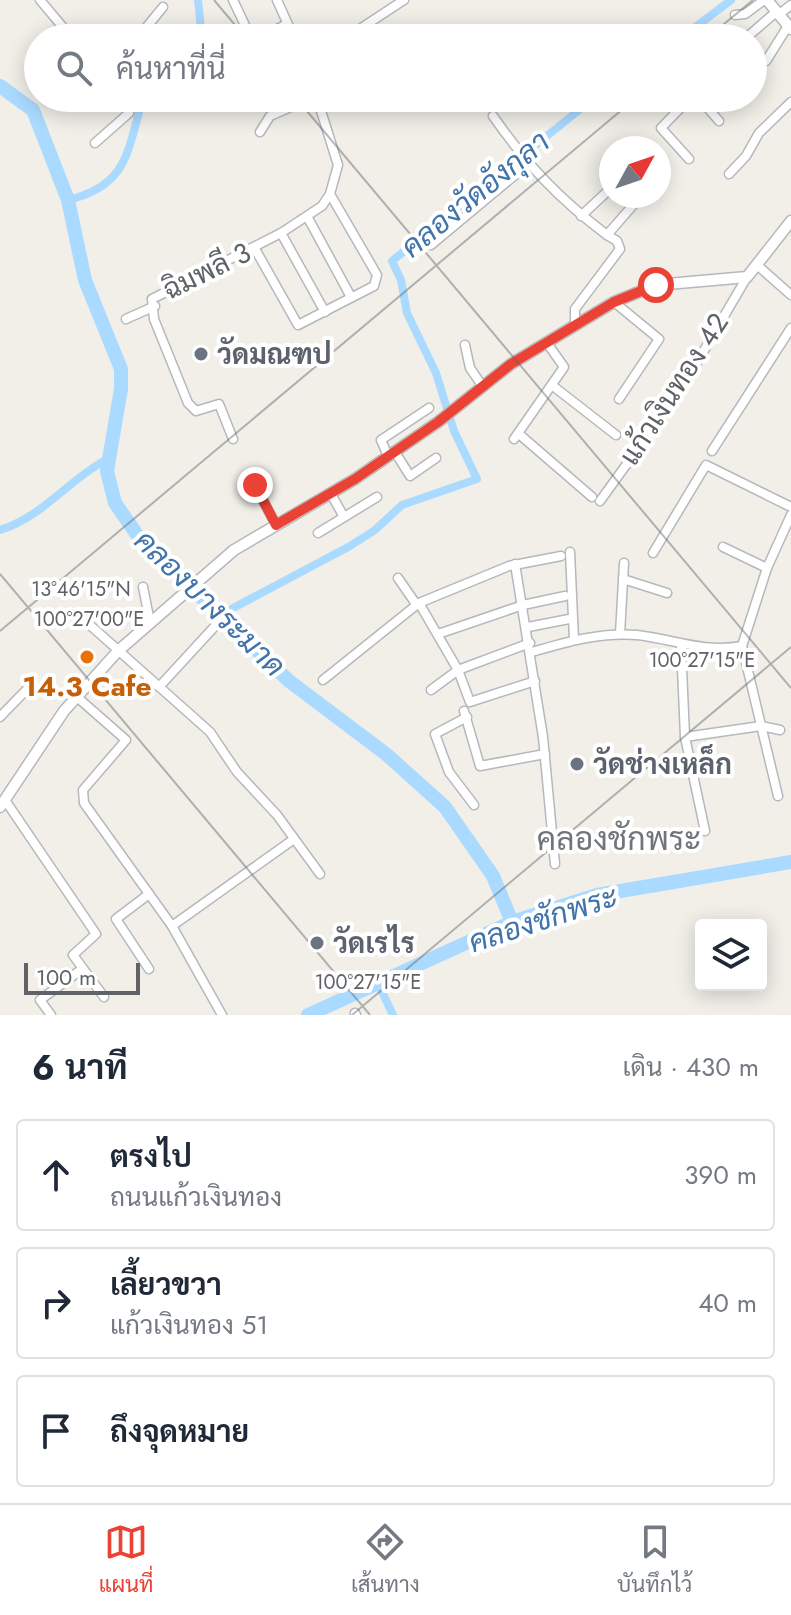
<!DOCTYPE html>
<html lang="th">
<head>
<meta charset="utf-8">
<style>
	body { margin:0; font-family:Jost,Sarabun,sans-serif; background:#f6f6f7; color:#1f2937 }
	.controls { position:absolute; right:24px; bottom:24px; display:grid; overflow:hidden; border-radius:8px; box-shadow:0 4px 20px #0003 }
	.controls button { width:72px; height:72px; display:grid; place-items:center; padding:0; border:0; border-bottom:2px solid #e0e1e3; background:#fff; color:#1f2937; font:40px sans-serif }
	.compass { position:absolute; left:599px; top:136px; width:72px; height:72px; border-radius:50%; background:#fff; box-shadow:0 4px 20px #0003; rotate:50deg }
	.scale { position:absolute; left:24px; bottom:20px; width:116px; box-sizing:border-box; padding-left:8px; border:4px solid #5f6368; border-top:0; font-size:22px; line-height:28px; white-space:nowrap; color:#5f6368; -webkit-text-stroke:6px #fff; paint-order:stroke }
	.stop { position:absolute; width:24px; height:24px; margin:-18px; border:6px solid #ea4335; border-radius:50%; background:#fff }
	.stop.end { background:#ea4335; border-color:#fff; box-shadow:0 2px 8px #0008 }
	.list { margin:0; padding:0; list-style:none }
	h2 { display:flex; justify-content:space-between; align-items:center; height:104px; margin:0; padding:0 32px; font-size:34px }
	h2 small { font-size:26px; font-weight:400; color:#747a83 }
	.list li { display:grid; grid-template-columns:52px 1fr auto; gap:24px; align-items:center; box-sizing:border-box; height:112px; margin:0 16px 16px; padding:0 16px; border:2px solid #e0e1e3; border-radius:8px }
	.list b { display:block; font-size:30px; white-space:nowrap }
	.list p { margin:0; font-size:26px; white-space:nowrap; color:#747a83 }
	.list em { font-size:26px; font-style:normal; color:#747a83 }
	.icon { flex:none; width:44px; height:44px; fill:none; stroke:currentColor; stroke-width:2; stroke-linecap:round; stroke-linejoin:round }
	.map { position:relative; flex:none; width:791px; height:1015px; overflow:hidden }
	.search { position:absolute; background:#fff; box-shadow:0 4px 20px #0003; left:24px; right:24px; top:24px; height:88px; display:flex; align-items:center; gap:20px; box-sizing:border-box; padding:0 28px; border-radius:44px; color:#747a83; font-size:30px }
	.sheet { height:488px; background:#fff }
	nav { display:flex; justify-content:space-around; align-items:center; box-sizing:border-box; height:112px; border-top:2px solid #e0e1e3; background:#fff; font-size:22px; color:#747a83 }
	nav a { display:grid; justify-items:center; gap:4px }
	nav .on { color:#ea4335 }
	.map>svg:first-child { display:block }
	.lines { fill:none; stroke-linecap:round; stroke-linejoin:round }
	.canal { stroke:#aadaff; stroke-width:8 }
	.river { stroke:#aadaff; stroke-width:14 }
	.minor-casing { stroke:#b5b8bc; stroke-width:11 }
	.tertiary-casing { stroke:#b5b8bc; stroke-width:13 }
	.minor { stroke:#fff; stroke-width:8 }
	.tertiary { stroke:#fff; stroke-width:10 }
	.route { stroke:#ea4335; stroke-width:10 }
	.ticks { fill:none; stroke:#5f6368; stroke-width:2; stroke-opacity:0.45 }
	.worship-dot { fill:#6b7280; stroke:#fff; stroke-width:3 }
	.food-dot { fill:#e8710a; stroke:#fff; stroke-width:3 }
	.labels { text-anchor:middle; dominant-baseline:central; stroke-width:8; stroke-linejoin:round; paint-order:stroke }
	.street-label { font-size:28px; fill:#5f6368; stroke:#fff }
	.worship-label { font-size:28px; font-weight:bold; fill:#5b616d; stroke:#fff; text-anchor:start }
	.food-label { font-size:28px; font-weight:bold; fill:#c56008; stroke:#fff }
	.water-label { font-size:30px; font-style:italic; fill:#4174aa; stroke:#fff }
	.quarter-label { font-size:32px; fill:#70757a; stroke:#fff }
	.ticks-label { font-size:20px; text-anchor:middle; fill:#5f6368; stroke:#fff; stroke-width:8; stroke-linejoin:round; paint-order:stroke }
</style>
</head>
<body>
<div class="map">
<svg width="791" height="1015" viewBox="0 0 791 1015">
	<rect width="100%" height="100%" fill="#f1efe8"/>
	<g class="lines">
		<g class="canal">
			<polyline points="198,0 202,38"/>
			<polyline points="681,38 731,0"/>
			<path d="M 68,200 C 129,185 127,151 143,98"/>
			<path d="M 0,530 C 43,517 70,478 109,458"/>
			<polyline points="220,615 350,546 375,530 402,505 477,479 454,431 436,373 407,313 401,280 392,261 594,98"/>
			<polyline points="377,981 393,1015"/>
		</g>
		<g class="river">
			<polyline points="0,86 33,110 68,200 85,280 121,369 121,389 107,471 115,503 140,539 289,681 386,754 445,807 493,876 512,922"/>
			<polyline points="308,1015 512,922 597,895 791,862"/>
		</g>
		<defs>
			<g id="minor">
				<polyline points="40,0 72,38"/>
				<polyline points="233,0 251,38"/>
				<polyline points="277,0 294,38"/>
				<polyline points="735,15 745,14 764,0"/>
				<polyline points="778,15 791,5"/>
				<polyline points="142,38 145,29 163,7"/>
				<polyline points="260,38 287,24"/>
				<polyline points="346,38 404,0"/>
				<polyline points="438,38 445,34"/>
				<polyline points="746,38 776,12"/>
				<polyline points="766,61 788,26"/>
				<polyline points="699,98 719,121"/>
				<path d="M 493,116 C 528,166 558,198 607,235"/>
				<polyline points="260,132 270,116 311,98"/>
				<polyline points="95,143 129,113 129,98"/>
				<polyline points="689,159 661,128 690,98"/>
				<polyline points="729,174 746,156 759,133 791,102"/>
				<polyline points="581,216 611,188"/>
				<polyline points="308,218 351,297"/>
				<polyline points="281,233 325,312"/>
				<polyline points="431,245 527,165"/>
				<polyline points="254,247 298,325 374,286 377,275 330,194"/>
				<polyline points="757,265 791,295"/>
				<polyline points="614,302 659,339 619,399"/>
				<polyline points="126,319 155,306"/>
				<polyline points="575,326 575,309 620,249 617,241 607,235 641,196"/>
				<polyline points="465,345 470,368 483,387"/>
				<polyline points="553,386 616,435"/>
				<polyline points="519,434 592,497"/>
				<polyline points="233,439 219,404 196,411 188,403 154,319 152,299 281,233 322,206 330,194 338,165 317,98"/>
				<polyline points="514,439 564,367 547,343"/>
				<polyline points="712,451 791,328"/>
				<polyline points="395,452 410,476 436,458"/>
				<polyline points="388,456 381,440 429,408"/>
				<polyline points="257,483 255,485 276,525"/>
				<polyline points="331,494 344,517"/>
				<polyline points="600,501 682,388 747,277"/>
				<polyline points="318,533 377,497"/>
				<polyline points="723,547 767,568"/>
				<polyline points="570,552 574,640"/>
				<polyline points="653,553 706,465 791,507"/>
				<polyline points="515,564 543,737 555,864"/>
				<polyline points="398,578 416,604"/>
				<polyline points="623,579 667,593"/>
				<polyline points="143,587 150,622"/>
				<polyline points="419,603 458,670 470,702 535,681"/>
				<polyline points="91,626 210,732 237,772 277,815 320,874"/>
				<polyline points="528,627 569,619"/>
				<polyline points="438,634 523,605 565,596"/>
				<polyline points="620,634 624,563"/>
				<polyline points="681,645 685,737 705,831"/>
				<path d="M 532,652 C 566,642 600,632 637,635 C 673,639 704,653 742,646"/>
				<polyline points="323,680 419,603 509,566 561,556"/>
				<polyline points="159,687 216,625"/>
				<polyline points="431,690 458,670 530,643"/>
				<polyline points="77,697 126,740 83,790 84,803 172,926 222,1015"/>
				<polyline points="464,711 480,766 545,754"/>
				<polyline points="0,717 32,684"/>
				<polyline points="467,717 435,734 449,772 474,805"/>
				<polyline points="685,737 761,726 780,730"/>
				<polyline points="778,796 742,646 767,568 791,515"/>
				<polyline points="5,800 96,934 73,955 104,997"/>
				<polyline points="172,926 294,839"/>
				<polyline points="149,969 116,919 149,894"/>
				<polyline points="355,1013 356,1015"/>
				<polyline points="51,1015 40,1000 82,969"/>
			</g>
			<g id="tertiary">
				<polyline points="767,0 791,29"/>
				<polyline points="0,807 64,711 118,651 234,550 355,479 438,422 511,364 614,302 656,285 747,277 791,221"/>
			</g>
		</defs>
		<use href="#minor" class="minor-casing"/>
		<use href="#tertiary" class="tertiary-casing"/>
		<use href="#minor" class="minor"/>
		<use href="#tertiary" class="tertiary"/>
	</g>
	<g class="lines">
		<polyline class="route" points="255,485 276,525 355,479 438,422 511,364 614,302 656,285"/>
	</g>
	<path class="ticks" d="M 214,0 L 246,38M 707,38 L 753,0M 296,98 L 791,688M 0,574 L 370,1015M 0,631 L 636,98M 352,1015 L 791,647"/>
	<g class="worship-dot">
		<circle cx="201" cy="354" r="8"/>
		<circle cx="577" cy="764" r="8"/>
		<circle cx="317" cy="943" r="8"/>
	</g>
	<circle class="food-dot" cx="87" cy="657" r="8"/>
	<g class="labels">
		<g class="street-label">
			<text transform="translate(207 271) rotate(-26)">ฉิมพลี 3</text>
			<text transform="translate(674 389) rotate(-57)">แก้วเงินทอง 42</text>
		</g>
		<g class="worship-label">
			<text x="217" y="354">วัดมณฑป</text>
			<text x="593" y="764">วัดช่างเหล็ก</text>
			<text x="333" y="943">วัดเรไร</text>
		</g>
		<g class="food-label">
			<text x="87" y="686">14.3 Cafe</text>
		</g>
		<g class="water-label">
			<text transform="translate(475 194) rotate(-39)">คลองวัดอังกุลา</text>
			<text transform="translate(210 603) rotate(44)">คลองบางระมาด</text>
			<text transform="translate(543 919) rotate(-18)">คลองชักพระ</text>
		</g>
		<g class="quarter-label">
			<text x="619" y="839">คลองชักพระ</text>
		</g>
	</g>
	<g class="ticks-label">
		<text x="81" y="596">13°46'15"N</text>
		<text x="89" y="626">100°27'00"E</text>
		<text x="702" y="667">100°27'15"E</text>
		<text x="368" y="989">100°27'15"E</text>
	</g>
</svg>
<div class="controls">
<button><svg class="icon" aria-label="layers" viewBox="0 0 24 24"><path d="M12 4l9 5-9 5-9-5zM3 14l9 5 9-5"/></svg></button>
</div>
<svg class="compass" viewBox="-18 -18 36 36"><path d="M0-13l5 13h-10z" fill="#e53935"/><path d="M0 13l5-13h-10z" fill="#747a83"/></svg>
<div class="scale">100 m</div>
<div class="stop" style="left:656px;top:285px"></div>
<div class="stop end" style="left:255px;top:485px"></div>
<div class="search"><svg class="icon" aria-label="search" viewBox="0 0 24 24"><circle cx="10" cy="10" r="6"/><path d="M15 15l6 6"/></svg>ค้นหาที่นี่</div>
</div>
<section class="sheet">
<h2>6 นาที<small>เดิน · 430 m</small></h2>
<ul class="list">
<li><svg class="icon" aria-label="ahead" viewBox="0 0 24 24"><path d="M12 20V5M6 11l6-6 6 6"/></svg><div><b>ตรงไป</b><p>ถนนแก้วเงินทอง</p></div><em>390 m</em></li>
<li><svg class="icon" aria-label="right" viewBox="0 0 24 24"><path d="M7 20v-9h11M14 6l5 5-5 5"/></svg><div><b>เลี้ยวขวา</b><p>แก้วเงินทอง 51</p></div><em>40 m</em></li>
<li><svg class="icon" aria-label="arrive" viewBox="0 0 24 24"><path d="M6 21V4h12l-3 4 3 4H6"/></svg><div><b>ถึงจุดหมาย</b></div></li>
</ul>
</section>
<nav>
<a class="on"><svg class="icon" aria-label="map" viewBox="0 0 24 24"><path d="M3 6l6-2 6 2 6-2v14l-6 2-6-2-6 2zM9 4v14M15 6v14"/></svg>แผนที่</a>
<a><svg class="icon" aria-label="directions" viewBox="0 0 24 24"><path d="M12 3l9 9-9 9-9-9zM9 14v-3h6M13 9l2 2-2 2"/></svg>เส้นทาง</a>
<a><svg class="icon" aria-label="saved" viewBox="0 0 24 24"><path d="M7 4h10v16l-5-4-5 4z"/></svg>บันทึกไว้</a>
</nav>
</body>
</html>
